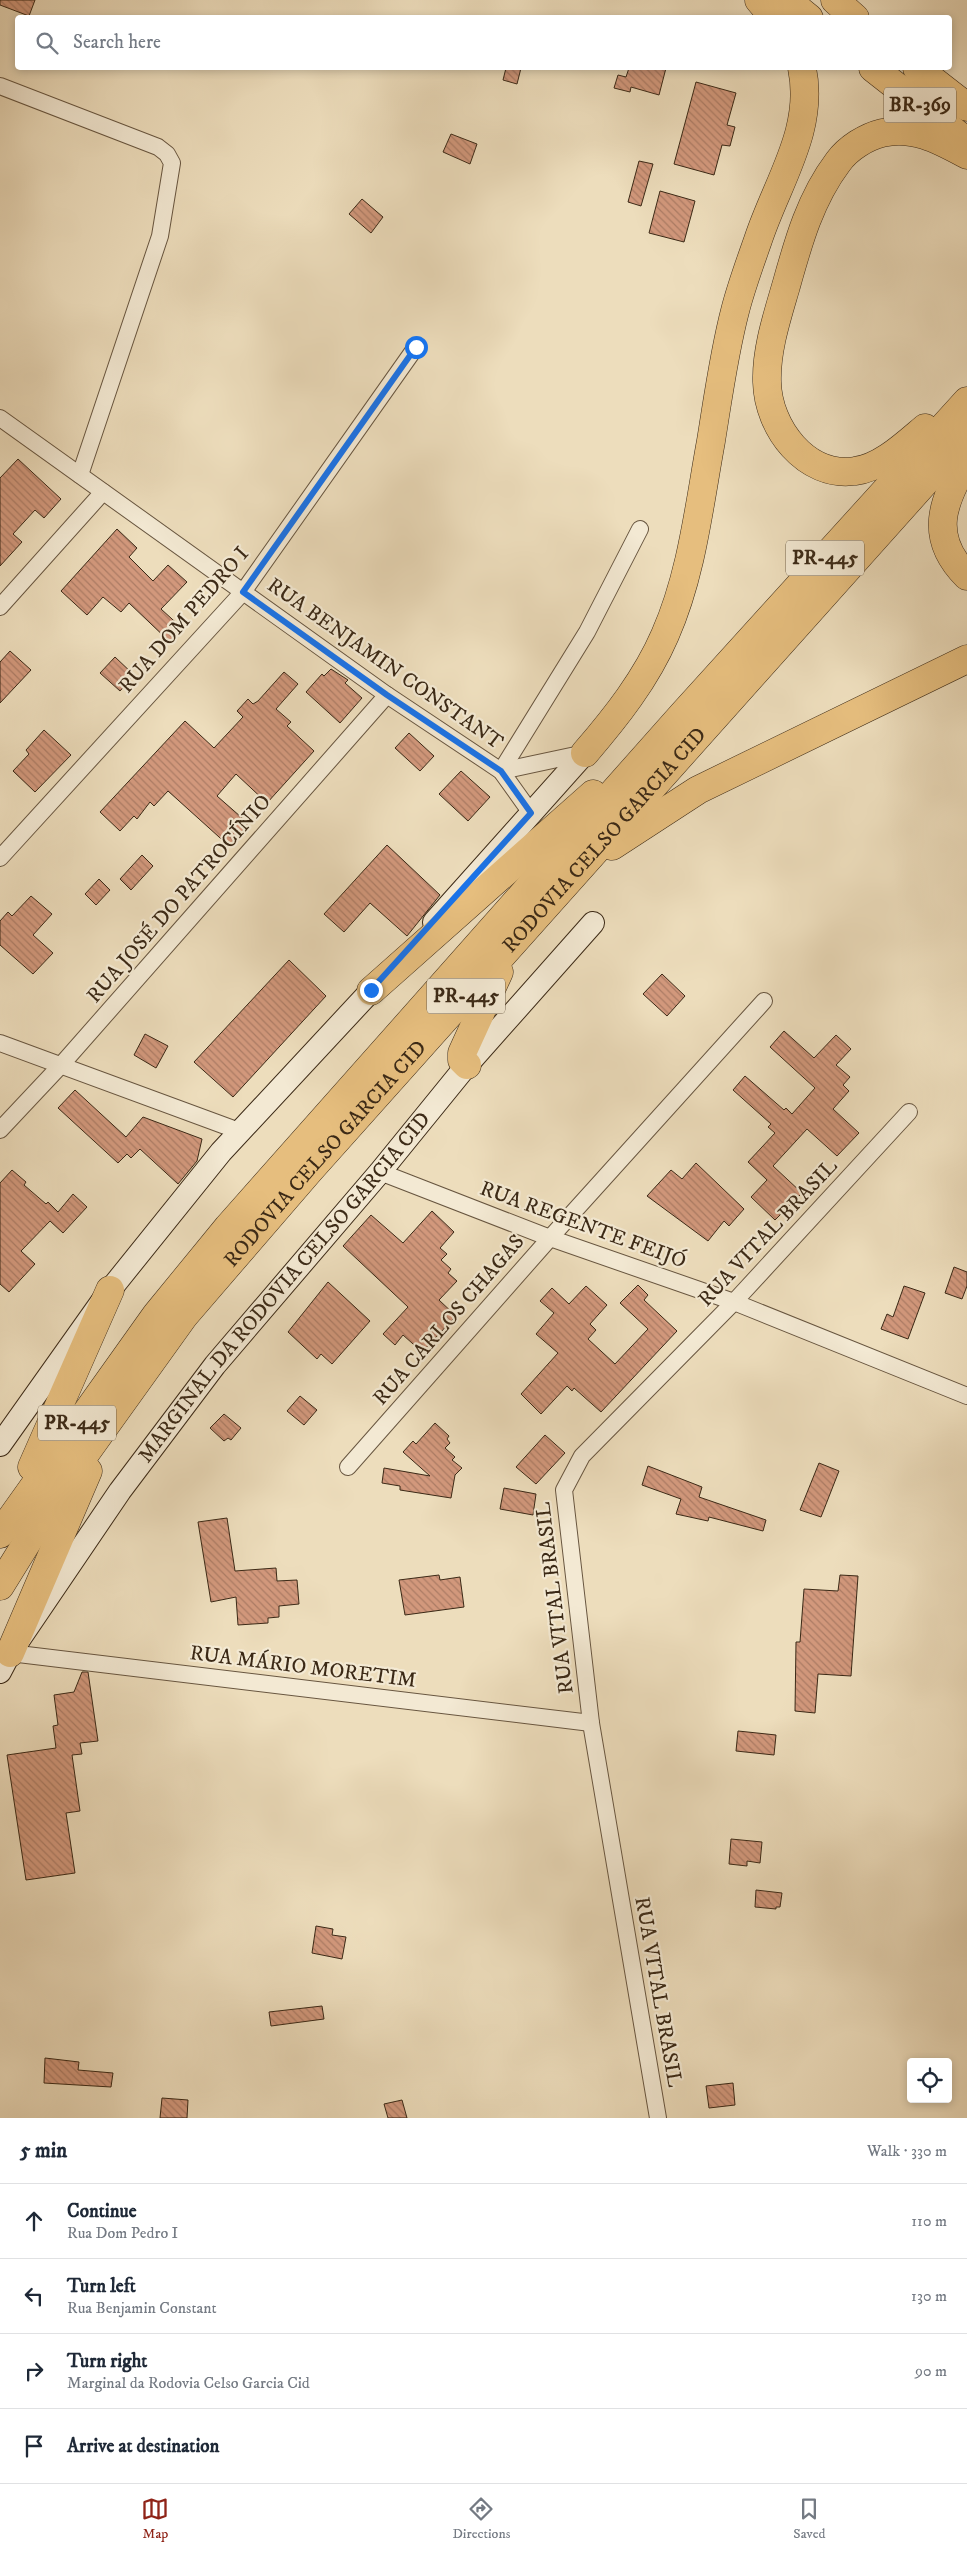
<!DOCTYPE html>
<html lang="en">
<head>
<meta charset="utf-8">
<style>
	body { margin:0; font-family:"IM FELL DW Pica",serif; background:#f6f6f7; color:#1f2937 }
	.controls { position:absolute; right:15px; bottom:15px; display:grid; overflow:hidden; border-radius:5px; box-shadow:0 2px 8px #0003 }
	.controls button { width:45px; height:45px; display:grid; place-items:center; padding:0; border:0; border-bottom:1px solid #e0e1e3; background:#fff; color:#1f2937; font:25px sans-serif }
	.stop { position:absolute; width:15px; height:15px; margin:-11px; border:4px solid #1a73e8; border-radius:50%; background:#fff }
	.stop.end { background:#1a73e8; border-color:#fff; box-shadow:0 1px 5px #0008 }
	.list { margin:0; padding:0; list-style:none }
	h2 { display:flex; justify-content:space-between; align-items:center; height:65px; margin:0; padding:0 20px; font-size:21px }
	h2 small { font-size:16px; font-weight:400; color:#747a83 }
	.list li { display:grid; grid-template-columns:32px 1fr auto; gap:15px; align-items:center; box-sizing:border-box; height:75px; padding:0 20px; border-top:1px solid #e0e1e3 }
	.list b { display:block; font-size:19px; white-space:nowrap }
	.list p { margin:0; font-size:16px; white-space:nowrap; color:#747a83 }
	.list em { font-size:16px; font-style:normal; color:#747a83 }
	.icon { flex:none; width:28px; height:28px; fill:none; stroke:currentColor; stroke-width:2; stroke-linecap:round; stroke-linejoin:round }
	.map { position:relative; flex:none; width:967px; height:2118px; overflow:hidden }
	.search { position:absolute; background:#fff; box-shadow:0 2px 8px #0003; left:15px; right:15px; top:15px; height:55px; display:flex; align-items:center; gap:12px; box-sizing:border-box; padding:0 18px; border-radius:5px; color:#747a83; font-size:19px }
	.sheet { height:365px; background:#fff }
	nav { display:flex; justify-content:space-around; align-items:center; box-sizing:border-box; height:70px; border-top:1px solid #e0e1e3; background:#fff; font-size:14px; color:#747a83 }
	nav a { display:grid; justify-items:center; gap:2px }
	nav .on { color:#8f2418 }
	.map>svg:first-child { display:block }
	.building { fill:url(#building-back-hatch); stroke:#3b2916 }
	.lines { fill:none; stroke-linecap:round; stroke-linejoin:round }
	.street-casing { stroke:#685640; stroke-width:18 }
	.secondary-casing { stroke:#3b2916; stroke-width:24 }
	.highway-casing { stroke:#3b2916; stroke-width:29 }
	.street { stroke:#f3e9d3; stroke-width:16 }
	.secondary { stroke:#f3e9d3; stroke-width:22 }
	.highway { stroke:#e6be7e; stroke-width:28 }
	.route { stroke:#1a73e8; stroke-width:6 }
	.labels { text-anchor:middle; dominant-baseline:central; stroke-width:4.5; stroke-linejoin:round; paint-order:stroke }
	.shield { fill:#f3e9d3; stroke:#72634f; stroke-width:1 }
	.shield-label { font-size:20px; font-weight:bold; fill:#3b2916 }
	.street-label { font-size:21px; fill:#3b2916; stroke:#f3e9d3 }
</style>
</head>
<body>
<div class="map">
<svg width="967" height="2118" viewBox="0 0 967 2118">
	<defs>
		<pattern id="building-back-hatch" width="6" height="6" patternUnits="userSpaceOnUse" patternTransform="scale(1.25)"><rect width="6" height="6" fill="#d2987c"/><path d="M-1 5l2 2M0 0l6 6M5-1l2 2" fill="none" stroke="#ac7c65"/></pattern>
	</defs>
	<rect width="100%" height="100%" fill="#edddbc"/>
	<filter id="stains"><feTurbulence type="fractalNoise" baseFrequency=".004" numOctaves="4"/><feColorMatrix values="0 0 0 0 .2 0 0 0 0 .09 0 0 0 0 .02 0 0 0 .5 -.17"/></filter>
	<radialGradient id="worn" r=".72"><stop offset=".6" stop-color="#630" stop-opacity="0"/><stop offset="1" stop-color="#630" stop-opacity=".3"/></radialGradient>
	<g class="building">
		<polygon points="0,0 35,0 29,16 0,5"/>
		<polygon points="506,68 521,68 517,84 503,80"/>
		<polygon points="629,68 666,68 659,95 631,87 630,92 614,88 618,75 626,77"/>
		<polygon points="696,82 736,93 727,125 735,127 730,146 722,145 714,175 674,164"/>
		<polygon points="451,134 477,144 470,164 443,152"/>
		<polygon points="639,161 653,164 641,206 628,202"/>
		<polygon points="660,191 695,201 684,242 649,233"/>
		<polygon points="362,199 383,217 371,233 349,214"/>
		<polygon points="18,459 61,499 44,518 35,510 13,534 22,542 0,566 0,478"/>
		<polygon points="117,529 137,548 129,557 153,581 168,565 187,582 161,609 183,629 170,642 129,603 121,612 103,597 87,615 61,591"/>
		<polygon points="10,651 31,670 0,703 0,662"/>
		<polygon points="115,657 134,675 120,691 100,673"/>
		<polygon points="331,669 348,680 345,683 362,698 340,723 306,692 322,674 324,676"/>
		<polygon points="284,672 298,684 276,709 291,722 287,726 314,751 267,803 236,774 217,796 249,824 229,846 168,791 154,806 150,802 137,819 134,816 120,831 100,812 185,721 214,748 243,717 237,711 248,699 253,704 258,701"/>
		<polygon points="44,730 71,755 35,792 13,771 29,754 26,750"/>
		<polygon points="409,733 434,756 420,771 395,748"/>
		<polygon points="461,771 490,797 468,821 439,794"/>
		<polygon points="387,845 440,895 407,936 370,903 344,932 324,914"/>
		<polygon points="142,855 153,866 131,890 120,879"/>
		<polygon points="99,879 110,890 96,905 85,894"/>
		<polygon points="31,896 52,914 33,935 53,953 33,974 0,945 0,921 8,912 12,916"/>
		<polygon points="289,960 326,996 233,1097 194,1062"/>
		<polygon points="662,974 685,996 667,1016 643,994"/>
		<polygon points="784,1031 814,1058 836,1035 851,1049 836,1065 850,1077 843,1085 849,1091 833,1109 859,1133 837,1156 807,1129 773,1166 802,1193 775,1220 751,1197 767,1180 748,1162 775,1133 768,1127 771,1124 733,1090 745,1076 784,1110 786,1108 792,1114 815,1088 770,1047"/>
		<polygon points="145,1034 168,1046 156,1068 134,1055"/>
		<polygon points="75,1090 126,1137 143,1117 202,1139 197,1161 178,1184 140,1149 131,1158 127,1154 118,1163 58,1108"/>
		<polygon points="696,1163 744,1209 729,1226 724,1221 708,1241 647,1196 671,1170 682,1179"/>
		<polygon points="12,1170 26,1182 24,1185 46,1204 48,1202 58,1212 73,1194 87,1207 63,1233 50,1221 21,1251 35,1264 9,1292 0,1284 0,1183"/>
		<polygon points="432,1211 454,1232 440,1248 447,1254 441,1260 451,1269 448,1273 457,1281 439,1300 456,1316 422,1352 403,1335 395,1345 383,1334 408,1307 343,1246 371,1215 403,1243"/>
		<polygon points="954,1267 967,1272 967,1286 962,1299 945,1293"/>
		<polygon points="328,1282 370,1321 332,1364 321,1354 317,1359 288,1332"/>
		<polygon points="638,1285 648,1295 644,1300 677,1331 601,1412 574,1388 572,1391 567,1386 541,1414 521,1394 558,1353 536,1334 554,1313 540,1301 552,1288 569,1304 586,1286 607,1305 590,1324 596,1330 588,1339 615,1364 648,1329 620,1303"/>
		<polygon points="904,1286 925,1293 908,1339 881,1329 887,1314 893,1317"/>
		<polygon points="300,1396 317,1410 304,1425 287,1411"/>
		<polygon points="224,1414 241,1428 231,1440 228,1438 224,1441 210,1428"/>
		<polygon points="435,1423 449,1436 447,1439 450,1443 445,1448 455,1457 452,1460 462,1468 455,1475 451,1498 400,1490 400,1486 382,1483 384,1468 430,1476 403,1452 413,1441 416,1444"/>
		<polygon points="545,1435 565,1453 536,1484 516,1467"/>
		<polygon points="819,1463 839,1471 821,1517 800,1510"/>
		<polygon points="648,1466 702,1487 699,1497 766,1520 763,1531 709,1517 708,1521 676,1514 681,1499 642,1485"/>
		<polygon points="504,1488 536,1494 533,1515 500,1509"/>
		<polygon points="227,1518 235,1571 276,1568 277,1581 297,1580 299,1604 279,1606 279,1617 268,1618 268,1623 238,1625 236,1597 211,1602 198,1522"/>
		<polygon points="439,1575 440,1580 460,1577 464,1607 405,1615 399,1580"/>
		<polygon points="840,1575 858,1576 851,1676 818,1674 815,1713 795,1711 796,1642 800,1642 804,1589 838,1591"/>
		<polygon points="82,1672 88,1672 98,1741 80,1743 82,1754 72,1755 80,1811 66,1813 75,1873 26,1880 7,1755 56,1748 53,1726 58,1725 54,1695 74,1692"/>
		<polygon points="738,1731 776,1735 774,1755 736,1751"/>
		<polygon points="731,1839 762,1842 760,1863 747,1861 747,1866 729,1864"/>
		<polygon points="756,1890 782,1893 780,1907 776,1907 776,1909 755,1907"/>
		<polygon points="316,1926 333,1929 332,1935 346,1937 342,1959 312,1953"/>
		<polygon points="322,2006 324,2019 271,2026 269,2012"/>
		<polygon points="45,2058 79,2062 78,2070 113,2073 111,2087 44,2083"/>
		<polygon points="733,2083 735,2105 709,2108 706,2086"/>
		<polygon points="162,2098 188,2100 187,2118 160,2118"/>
		<polygon points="402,2100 407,2118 388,2118 384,2104"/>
	</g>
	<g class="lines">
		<defs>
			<g id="street">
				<polyline points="0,86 158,147 167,154 172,163 160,236 80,475"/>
				<polyline points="0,418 387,695 501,771 531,813"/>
				<polyline points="0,607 103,492"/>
				<polyline points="501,771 587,632 640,529"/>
				<polyline points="501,771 585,753"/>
				<polyline points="0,858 243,592 416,347"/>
				<polyline points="0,1043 239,1131"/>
				<polyline points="0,1130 62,1064 387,695"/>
				<polyline points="380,1172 550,1238 734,1302 967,1396"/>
				<polyline points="348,1467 550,1238 764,1001"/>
				<polyline points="10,1653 591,1723"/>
				<polyline points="658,2118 591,1723 564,1490 582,1456 734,1302 909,1112"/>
			</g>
			<g id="secondary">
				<polyline points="434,922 585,753"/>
				<polyline points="0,1445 110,1290 221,1152 382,979"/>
				<path id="s1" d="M 0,1672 L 10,1653 L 120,1491 L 215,1365 L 380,1172 L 467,1065 L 593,923"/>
			</g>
			<g id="highway">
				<polyline points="759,0 774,18"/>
				<polyline points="787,0 809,18"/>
				<polyline points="835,0 855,18"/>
				<polyline points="873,68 966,141"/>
				<polyline points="917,68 967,107"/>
				<path d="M 925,428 C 906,444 881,468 855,471 C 806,478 768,428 767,382 C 766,350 777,317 786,286 C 798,243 810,199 838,162 C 848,148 866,137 882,133 C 913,125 941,141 967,155"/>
				<path d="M 967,460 C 942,502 928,537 967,576"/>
				<path d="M 585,753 C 616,717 646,679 665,635 C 692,574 699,506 711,441 C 718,398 724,353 735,311 C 741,287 750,263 758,240 C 777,182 815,130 802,68"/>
				<polyline points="612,846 698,790 967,659"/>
				<polyline points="371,991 593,794"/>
				<polyline points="467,1065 462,1060 462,1053 499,972"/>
				<polyline points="32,1467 110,1290"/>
				<polyline points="0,1534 156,1315 228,1227 682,715 967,401"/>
				<path id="s2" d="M 0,1586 L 62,1486 L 184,1316 L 309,1171 L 967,435"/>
				<polyline points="10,1653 88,1471"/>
			</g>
		</defs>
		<use href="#street" class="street-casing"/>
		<use href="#secondary" class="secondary-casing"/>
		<use href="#highway" class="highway-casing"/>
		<use href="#street" class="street"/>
		<use href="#secondary" class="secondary"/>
		<use href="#highway" class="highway"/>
	</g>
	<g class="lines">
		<polyline class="route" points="371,990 531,813 501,771 387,695 243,592 416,347"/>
	</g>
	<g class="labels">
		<g class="shield">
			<rect x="884" y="87.5" width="72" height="35" rx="4"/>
			<rect x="786" y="540.5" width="78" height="35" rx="4"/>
			<rect x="427" y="978.5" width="78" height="35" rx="4"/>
			<rect x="38" y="1405.5" width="78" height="35" rx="4"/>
		</g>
		<g class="shield-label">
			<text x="920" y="105">BR-369</text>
			<text x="825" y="558">PR-445</text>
			<text x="466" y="996">PR-445</text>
			<text x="77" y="1423">PR-445</text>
		</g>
		<g class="street-label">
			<text transform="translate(184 620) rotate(-49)">RUA DOM PEDRO I</text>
			<text transform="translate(385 664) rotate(35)">RUA BENJAMIN CONSTANT</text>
			<text stroke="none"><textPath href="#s2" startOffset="962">RODOVIA CELSO GARCIA CID</textPath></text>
			<text transform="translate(179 899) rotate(-49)">RUA JOSÉ DO PATROCÍNIO</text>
			<text stroke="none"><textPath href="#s2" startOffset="542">RODOVIA CELSO GARCIA CID</textPath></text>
			<text transform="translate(583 1225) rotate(20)">RUA REGENTE FEIJÓ</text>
			<text transform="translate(768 1233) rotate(-47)">RUA VITAL BRASIL</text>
			<text stroke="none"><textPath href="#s1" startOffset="479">MARGINAL DA RODOVIA CELSO GARCIA CID</textPath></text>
			<text transform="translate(449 1320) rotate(-49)">RUA CARLOS CHAGAS</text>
			<text transform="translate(555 1598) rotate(-97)">RUA VITAL BRASIL</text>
			<text transform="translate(303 1667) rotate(7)">RUA MÁRIO MORETIM</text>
			<text transform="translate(658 1992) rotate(80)">RUA VITAL BRASIL</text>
		</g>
	</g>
	<rect width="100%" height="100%" filter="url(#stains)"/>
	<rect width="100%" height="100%" fill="url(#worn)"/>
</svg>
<div class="controls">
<button><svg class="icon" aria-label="locate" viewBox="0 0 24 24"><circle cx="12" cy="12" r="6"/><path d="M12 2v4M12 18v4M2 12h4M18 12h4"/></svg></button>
</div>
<div class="stop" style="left:416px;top:347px"></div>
<div class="stop end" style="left:371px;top:990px"></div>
<div class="search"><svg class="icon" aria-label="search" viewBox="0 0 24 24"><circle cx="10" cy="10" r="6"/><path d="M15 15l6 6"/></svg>Search here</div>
</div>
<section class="sheet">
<h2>5 min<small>Walk · 330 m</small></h2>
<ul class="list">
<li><svg class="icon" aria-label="ahead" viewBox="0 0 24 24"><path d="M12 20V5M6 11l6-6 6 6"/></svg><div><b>Continue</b><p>Rua Dom Pedro I</p></div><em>110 m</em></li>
<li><svg class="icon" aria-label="left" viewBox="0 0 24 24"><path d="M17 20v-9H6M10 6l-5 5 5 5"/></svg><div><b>Turn left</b><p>Rua Benjamin Constant</p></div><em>130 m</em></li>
<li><svg class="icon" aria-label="right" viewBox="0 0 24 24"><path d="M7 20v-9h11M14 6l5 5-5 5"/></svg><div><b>Turn right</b><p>Marginal da Rodovia Celso Garcia Cid</p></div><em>90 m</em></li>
<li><svg class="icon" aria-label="arrive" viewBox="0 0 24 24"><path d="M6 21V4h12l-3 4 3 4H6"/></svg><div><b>Arrive at destination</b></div></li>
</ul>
</section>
<nav>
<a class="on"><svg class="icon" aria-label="map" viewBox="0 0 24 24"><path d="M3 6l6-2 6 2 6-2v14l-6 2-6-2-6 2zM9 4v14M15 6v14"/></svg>Map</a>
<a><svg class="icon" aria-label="directions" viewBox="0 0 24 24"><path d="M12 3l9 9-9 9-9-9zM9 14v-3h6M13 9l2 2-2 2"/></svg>Directions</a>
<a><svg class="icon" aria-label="saved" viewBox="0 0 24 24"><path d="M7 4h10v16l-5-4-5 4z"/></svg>Saved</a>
</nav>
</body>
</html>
